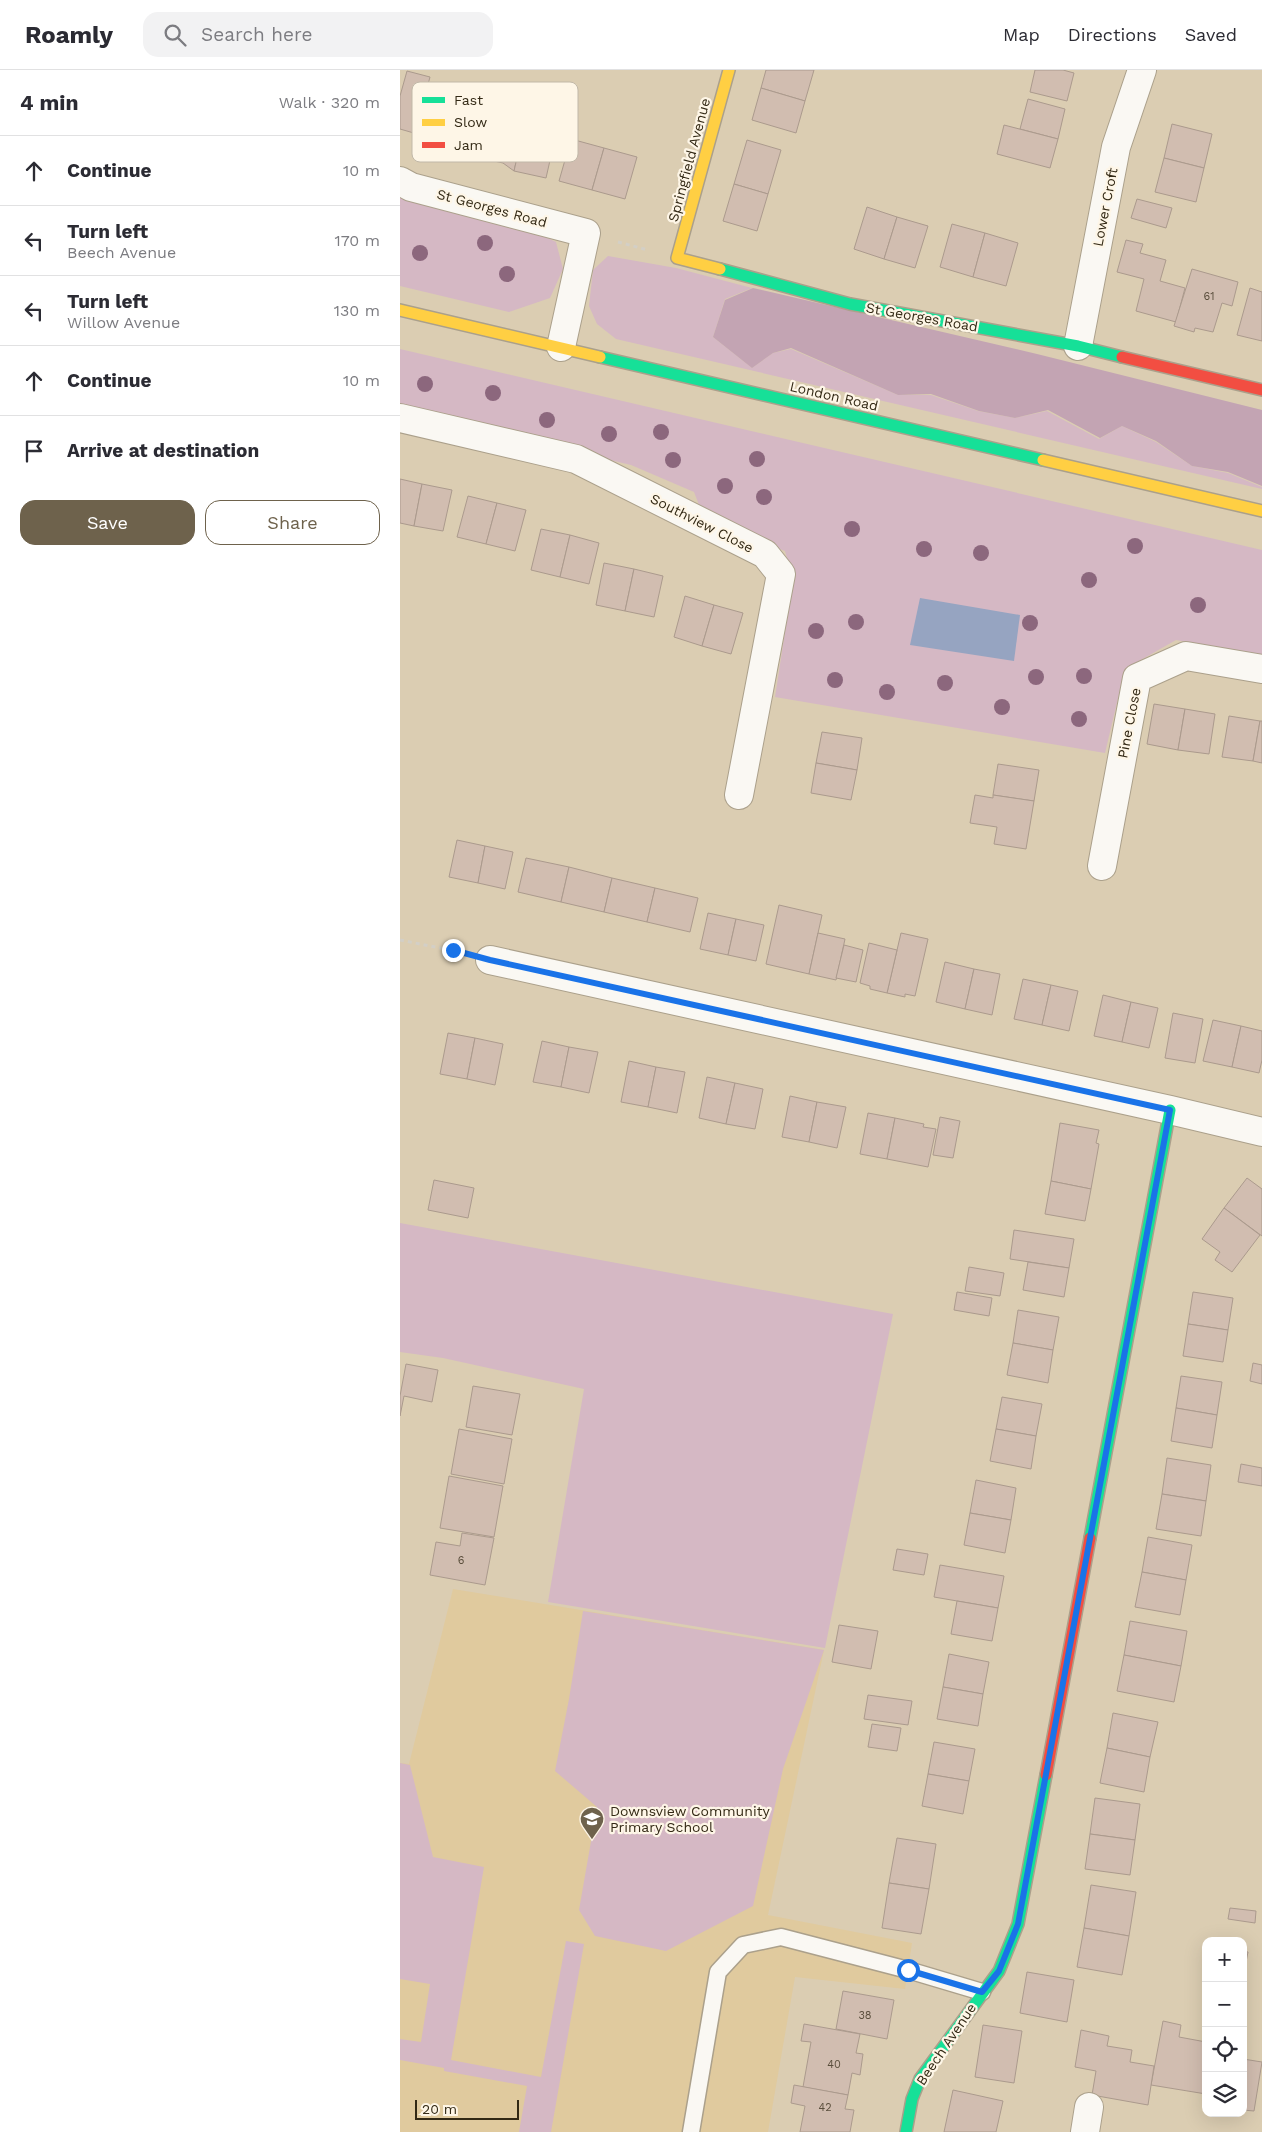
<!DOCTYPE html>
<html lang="en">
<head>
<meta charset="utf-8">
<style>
	body { margin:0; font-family:"Work Sans",sans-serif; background:#f2f2f3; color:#2b2b33 }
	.controls { position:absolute; right:15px; bottom:15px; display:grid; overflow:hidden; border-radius:10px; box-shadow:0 5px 20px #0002 }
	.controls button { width:45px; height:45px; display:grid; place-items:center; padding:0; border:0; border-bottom:1px solid #e1e1e2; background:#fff; color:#2b2b33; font:25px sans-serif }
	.scale { position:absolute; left:15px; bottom:12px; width:104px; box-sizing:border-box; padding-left:5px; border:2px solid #332915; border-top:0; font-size:14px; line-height:18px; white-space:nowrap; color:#332915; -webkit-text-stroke:4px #fef6e7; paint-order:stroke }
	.stop { position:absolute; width:15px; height:15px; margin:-11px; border:4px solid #1a73e8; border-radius:50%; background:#fff }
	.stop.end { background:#1a73e8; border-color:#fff; box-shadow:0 1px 5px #0008 }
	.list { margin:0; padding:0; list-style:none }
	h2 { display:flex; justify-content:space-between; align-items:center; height:65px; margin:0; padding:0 20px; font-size:21px }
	h2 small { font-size:16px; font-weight:400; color:#7c7c81 }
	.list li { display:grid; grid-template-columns:32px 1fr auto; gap:15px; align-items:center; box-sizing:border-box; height:70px; padding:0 20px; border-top:1px solid #e1e1e2 }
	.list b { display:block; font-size:19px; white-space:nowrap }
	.list p { margin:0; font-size:16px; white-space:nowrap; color:#7c7c81 }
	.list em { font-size:16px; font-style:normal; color:#7c7c81 }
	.actions { display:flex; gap:10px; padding:15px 20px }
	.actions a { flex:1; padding:11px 0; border:1px solid #6e624c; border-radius:15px; text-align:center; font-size:18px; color:#6e624c }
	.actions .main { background:#6e624c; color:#fff }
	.icon { flex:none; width:28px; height:28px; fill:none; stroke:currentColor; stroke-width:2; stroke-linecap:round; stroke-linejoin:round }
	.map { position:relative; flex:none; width:862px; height:2062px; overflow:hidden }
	header { display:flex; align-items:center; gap:30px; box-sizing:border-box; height:70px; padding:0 25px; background:#fff; border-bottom:1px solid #e1e1e2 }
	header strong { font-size:24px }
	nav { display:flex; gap:28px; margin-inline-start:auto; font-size:18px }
	.search { width:350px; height:45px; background:#f2f2f3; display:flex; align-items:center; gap:12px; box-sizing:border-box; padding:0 18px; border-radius:15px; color:#7c7c81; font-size:19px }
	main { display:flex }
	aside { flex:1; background:#fff }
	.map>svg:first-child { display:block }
	.built { fill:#e0ca9e }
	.green { fill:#d5b8c4 }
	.forest { fill:#c3a4b3 }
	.water { fill:#96a4c1 }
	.building { fill:#d1bdb0; stroke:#ab9a8d }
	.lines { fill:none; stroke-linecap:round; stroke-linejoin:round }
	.lane-casing { stroke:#aba08b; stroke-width:19 }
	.street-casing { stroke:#aba08b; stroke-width:30 }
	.fast-casing { stroke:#aba08b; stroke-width:14 }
	.slow-casing { stroke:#aba08b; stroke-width:14 }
	.jam-casing { stroke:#aba08b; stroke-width:14 }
	.path { stroke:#d3cfc6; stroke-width:3; stroke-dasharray:4 4; stroke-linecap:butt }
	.lane { stroke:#faf8f3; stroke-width:16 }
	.street { stroke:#faf8f3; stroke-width:28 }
	.fast { stroke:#16e098; stroke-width:11 }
	.slow { stroke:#ffcf43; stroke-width:11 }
	.jam { stroke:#f24e42; stroke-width:11 }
	.tree { fill:#8c677d }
	.route { stroke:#1a73e8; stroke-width:6 }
	.labels { text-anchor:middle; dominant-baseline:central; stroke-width:4.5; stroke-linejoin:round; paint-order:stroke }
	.number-label { font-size:11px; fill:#5a4e3c }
	.street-label { font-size:14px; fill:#332915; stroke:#fef6e7 }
	.poi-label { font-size:14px; fill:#332915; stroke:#fef6e7; text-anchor:start }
	.key { fill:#fef6e7; stroke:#c1b8a8; stroke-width:1 }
	.key-label { font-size:14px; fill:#332915 }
</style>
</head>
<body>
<header>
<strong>Roamly</strong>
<div class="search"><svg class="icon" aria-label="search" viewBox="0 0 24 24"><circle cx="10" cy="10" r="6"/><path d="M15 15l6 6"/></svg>Search here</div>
<nav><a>Map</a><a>Directions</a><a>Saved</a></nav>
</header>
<main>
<aside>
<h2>4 min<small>Walk · 320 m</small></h2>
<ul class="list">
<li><svg class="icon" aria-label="ahead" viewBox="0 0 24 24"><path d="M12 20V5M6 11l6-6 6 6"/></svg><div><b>Continue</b></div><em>10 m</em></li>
<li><svg class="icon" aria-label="left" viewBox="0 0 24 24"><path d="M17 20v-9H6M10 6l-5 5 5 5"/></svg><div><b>Turn left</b><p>Beech Avenue</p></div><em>170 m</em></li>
<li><svg class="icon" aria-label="left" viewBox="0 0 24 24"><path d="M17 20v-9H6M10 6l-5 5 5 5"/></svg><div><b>Turn left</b><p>Willow Avenue</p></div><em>130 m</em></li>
<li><svg class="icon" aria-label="ahead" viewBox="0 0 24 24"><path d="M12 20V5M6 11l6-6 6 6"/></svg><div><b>Continue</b></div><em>10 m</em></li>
<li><svg class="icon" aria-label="arrive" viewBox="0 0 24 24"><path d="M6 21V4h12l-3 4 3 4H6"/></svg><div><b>Arrive at destination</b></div></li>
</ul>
<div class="actions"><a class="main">Save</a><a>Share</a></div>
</aside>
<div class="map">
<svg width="862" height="2062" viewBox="0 0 862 2062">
	<rect width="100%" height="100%" fill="#dbcdb2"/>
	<polygon class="built" points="53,1519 424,1580 368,1845 512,1873 505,1919 395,1907 368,2062 0,2062 0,1693 9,1694"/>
	<g class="green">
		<polygon points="0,125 137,163 156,172 163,199 150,228 109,242 0,216"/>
		<polygon points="208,186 276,198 352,218 325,229 313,267 352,298 373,283 391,279 498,325 531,325 578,341 615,348 647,341 699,369 722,356 756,372 792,396 828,403 862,417 862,419 216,269 197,254 189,236 193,200"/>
		<polygon points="0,279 862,480 862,586 776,570 725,599 705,683 375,627 393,510 385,481 348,467 301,440 294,422 231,395 168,380 0,336"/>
		<polygon points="0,1153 493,1244 425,1578 148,1532 184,1319 43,1288 0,1282"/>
		<polygon points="183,1541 424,1580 383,1699 353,1836 266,1881 195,1866 179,1840 197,1737 155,1701 169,1629"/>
		<polygon points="0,1693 10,1695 33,1787 84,1797 51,1990 141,2007 166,1871 184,1874 151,2062 119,2062 127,2016 44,2001 44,1998 0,1990 0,1969 21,1972 30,1914 0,1909"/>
	</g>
	<polygon class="forest" points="353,218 637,284 862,340 862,416 828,402 792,396 756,371 722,356 700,368 648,340 615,348 579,341 531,324 498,325 391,278 373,283 352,298 313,267 325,230"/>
	<polygon class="water" points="520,528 620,545 614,591 510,575"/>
	<g class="building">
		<polygon points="366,0 414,0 405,31 361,18"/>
		<polygon points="635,0 663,0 674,3 667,31 630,22"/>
		<polygon points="7,1 30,7 24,29 40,33 31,68 0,59 0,26"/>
		<polygon points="361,18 405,31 396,63 352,50"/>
		<polygon points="628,29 665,39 658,69 620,59"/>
		<polygon points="104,47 124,57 114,101 103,93 94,91"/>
		<polygon points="772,54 812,64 804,98 764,88"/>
		<polygon points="604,55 658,69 650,98 597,84"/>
		<polygon points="124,57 156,64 146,108 114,101"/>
		<polygon points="171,69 204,78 192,120 159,111"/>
		<polygon points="347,70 381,80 368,124 334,114"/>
		<polygon points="204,78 237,87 225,129 192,120"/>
		<polygon points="764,88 804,98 796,132 755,122"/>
		<polygon points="334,114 368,124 357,161 323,151"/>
		<polygon points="737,129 772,138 766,158 731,148"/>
		<polygon points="467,137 497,147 484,189 454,179"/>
		<polygon points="497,147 528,156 515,198 484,189"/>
		<polygon points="552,154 585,163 573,207 540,197"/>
		<polygon points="585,163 618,173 606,216 573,207"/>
		<polygon points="726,170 743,174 740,183 766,190 760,211 785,218 776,252 736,241 744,209 717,202"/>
		<polygon points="792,199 838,212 832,236 822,233 813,262 795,258 794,262 774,256"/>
		<polygon points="850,218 862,222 862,271 837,265"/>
		<polygon points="0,409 22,414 14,456 0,453"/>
		<polygon points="22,414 52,420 43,461 14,456"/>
		<polygon points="68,426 97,433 86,474 57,467"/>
		<polygon points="97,433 126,440 115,481 86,474"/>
		<polygon points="141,459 170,465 160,507 131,500"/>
		<polygon points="170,465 199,473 189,514 160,507"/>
		<polygon points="204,493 234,499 225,541 196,535"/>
		<polygon points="234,499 263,506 254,547 225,541"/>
		<polygon points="285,526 314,535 302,576 274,567"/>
		<polygon points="314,535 343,543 331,584 302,576"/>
		<polygon points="754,634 785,639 778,680 747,674"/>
		<polygon points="785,639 815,644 809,684 778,680"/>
		<polygon points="829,646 860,651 853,691 822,687"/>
		<polygon points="860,651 862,651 862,693 853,691"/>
		<polygon points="422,662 462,668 457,700 416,693"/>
		<polygon points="416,693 457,700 451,730 411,723"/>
		<polygon points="598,694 639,700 634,731 593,725"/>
		<polygon points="575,725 593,728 593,725 634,731 626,779 594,774 597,757 570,753"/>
		<polygon points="57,770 85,776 78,813 49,807"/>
		<polygon points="85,776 113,782 105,819 78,813"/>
		<polygon points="126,788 169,797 161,832 118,822"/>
		<polygon points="169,797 212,808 204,842 161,832"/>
		<polygon points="212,808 255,818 247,852 204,842"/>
		<polygon points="255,818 298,828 290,862 247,852"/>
		<polygon points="379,835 422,845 409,904 366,894"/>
		<polygon points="308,843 336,849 328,885 300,879"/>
		<polygon points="336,849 364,855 356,891 328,885"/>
		<polygon points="418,863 445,869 436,910 409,904"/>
		<polygon points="501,863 528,869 515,926 505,924 505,927 487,923"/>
		<polygon points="469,873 497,880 487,923 470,919 470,916 460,913"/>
		<polygon points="444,875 463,880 456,912 436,908"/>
		<polygon points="545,892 574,899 565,939 536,932"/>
		<polygon points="574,899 600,904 592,945 565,939"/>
		<polygon points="623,909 651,915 642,955 614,949"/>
		<polygon points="651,915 678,921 669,961 642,955"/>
		<polygon points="703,925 731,932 722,972 694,966"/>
		<polygon points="731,932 758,938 749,978 722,972"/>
		<polygon points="773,943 803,949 795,993 765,988"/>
		<polygon points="813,950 841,956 832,997 803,991"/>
		<polygon points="841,956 862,961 862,990 859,1003 832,997"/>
		<polygon points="48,963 75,968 67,1009 40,1004"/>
		<polygon points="75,968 103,974 95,1015 67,1009"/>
		<polygon points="142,971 169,977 161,1017 133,1012"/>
		<polygon points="169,977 198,982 189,1023 161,1017"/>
		<polygon points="229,991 256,997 248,1037 221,1032"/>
		<polygon points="256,997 285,1002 277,1043 248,1037"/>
		<polygon points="307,1007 335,1013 326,1054 299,1048"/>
		<polygon points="335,1013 363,1019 355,1059 326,1054"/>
		<polygon points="390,1026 417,1032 409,1072 382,1067"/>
		<polygon points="417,1032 446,1037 437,1078 409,1072"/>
		<polygon points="468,1043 495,1048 487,1089 460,1084"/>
		<polygon points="540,1047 560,1051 553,1088 533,1085"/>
		<polygon points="495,1048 524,1054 523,1057 536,1059 528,1097 487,1089"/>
		<polygon points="660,1053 699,1060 696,1073 699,1074 691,1119 651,1111"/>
		<polygon points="847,1108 862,1119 862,1166 824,1138"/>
		<polygon points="34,1110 74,1118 68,1148 28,1140"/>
		<polygon points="651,1111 691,1119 685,1151 645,1144"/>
		<polygon points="824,1138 860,1165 832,1202 815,1190 820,1182 802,1169"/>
		<polygon points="614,1160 674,1169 669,1198 610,1189"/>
		<polygon points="628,1192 669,1198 664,1227 623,1220"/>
		<polygon points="569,1197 604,1203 600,1226 565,1221"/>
		<polygon points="557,1222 592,1228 589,1246 554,1240"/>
		<polygon points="793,1222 833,1228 828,1260 788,1254"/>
		<polygon points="618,1240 659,1247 653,1280 613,1273"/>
		<polygon points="788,1254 828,1260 823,1292 783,1286"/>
		<polygon points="613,1273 653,1280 648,1313 607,1305"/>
		<polygon points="853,1293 862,1295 862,1314 850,1311"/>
		<polygon points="6,1294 38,1300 32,1332 4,1326 0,1346 0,1326"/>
		<polygon points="781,1306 822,1312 817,1345 776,1338"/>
		<polygon points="73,1316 120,1324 112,1365 66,1357"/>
		<polygon points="602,1327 642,1334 636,1366 596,1359"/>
		<polygon points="776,1338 817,1345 812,1378 771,1371"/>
		<polygon points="59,1359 112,1369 104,1414 51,1404"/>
		<polygon points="596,1359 636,1366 631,1399 590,1391"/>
		<polygon points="767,1388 811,1395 806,1431 762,1424"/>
		<polygon points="841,1394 862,1398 862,1416 838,1412"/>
		<polygon points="49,1406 103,1416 94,1467 40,1458"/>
		<polygon points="576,1410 616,1418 611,1450 570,1443"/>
		<polygon points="762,1424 806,1431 801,1466 756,1459"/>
		<polygon points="570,1443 611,1450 605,1483 564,1475"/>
		<polygon points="62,1463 94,1468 85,1515 30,1505 36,1472 60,1476"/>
		<polygon points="748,1467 792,1475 786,1510 742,1502"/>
		<polygon points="497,1479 528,1484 524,1505 493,1500"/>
		<polygon points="540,1495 604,1506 598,1538 534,1527"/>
		<polygon points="742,1502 786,1510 780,1545 735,1537"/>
		<polygon points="557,1531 598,1538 592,1571 551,1564"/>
		<polygon points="730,1551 787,1561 781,1596 724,1585"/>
		<polygon points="439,1555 478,1561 471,1599 432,1592"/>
		<polygon points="549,1584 589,1592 583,1624 543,1617"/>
		<polygon points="724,1585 781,1596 774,1632 717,1621"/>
		<polygon points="543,1617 583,1624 578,1656 537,1649"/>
		<polygon points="468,1625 512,1631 508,1655 464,1649"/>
		<polygon points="713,1643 758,1652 750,1687 707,1678"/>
		<polygon points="472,1654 501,1658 497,1681 468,1677"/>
		<polygon points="534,1672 575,1679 569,1711 528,1704"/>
		<polygon points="707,1678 750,1687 744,1722 700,1713"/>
		<polygon points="528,1704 569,1711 563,1744 522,1736"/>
		<polygon points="695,1728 740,1734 735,1770 690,1764"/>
		<polygon points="690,1764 735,1770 730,1805 685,1799"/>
		<polygon points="497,1768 536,1774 529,1819 489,1813"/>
		<polygon points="489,1813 529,1819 521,1864 482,1858"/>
		<polygon points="691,1815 736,1822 729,1866 684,1858"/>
		<polygon points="830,1838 856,1841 855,1853 828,1849"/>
		<polygon points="684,1858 729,1866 722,1905 677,1897"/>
		<polygon points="843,1881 848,1882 845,1897 843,1897"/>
		<polygon points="627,1902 674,1910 667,1952 620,1943"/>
		<polygon points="443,1921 494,1930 487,1969 436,1959"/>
		<polygon points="763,1951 781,1955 779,1967 806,1972 806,2024 751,2015"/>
		<polygon points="404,1954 460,1964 456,1983 463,1984 460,2005 452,2003 448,2025 403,2017 411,1972 401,1971"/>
		<polygon points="583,1955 622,1961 614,2013 575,2007"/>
		<polygon points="681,1960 709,1966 707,1976 732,1980 730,1992 754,1996 748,2035 692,2025 696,2001 675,1997"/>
		<polygon points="843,1989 862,1992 854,2041 843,2040"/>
		<polygon points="394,2015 448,2025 445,2039 454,2040 450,2062 400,2062 405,2036 391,2033"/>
		<polygon points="553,2020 603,2031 596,2062 544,2062"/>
	</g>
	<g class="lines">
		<defs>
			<polyline id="lane" points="291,2062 318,1902 343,1875 381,1867 508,1900 582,1922"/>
			<g id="street">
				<polyline points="0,111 11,117 186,163 161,277"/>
				<polyline points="678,276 716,77 742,0"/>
				<polyline points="0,348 176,389 365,484 381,504 339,725"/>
				<polyline points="702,796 737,608 786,586 862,599"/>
				<polyline points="90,890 770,1040 862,1062"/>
				<polyline points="685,2062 689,2037"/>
			</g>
			<g id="fast">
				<polyline points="320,199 450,234 678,276 722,287"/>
				<polyline points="200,287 643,390"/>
				<polyline points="690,1468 770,1040"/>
				<polyline points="506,2062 512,2029 520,2009 599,1901 618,1854 646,1705"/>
			</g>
			<g id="slow">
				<polyline points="320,199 277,188 329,0"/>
				<polyline points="0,240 200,287"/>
				<polyline points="643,390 862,441"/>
			</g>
			<g id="jam">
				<polyline points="722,287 862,320"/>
				<polyline points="646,1705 690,1468"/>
			</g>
		</defs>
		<use href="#lane" class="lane-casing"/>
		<use href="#street" class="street-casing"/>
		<use href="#fast" class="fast-casing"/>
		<use href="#slow" class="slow-casing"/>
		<use href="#jam" class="jam-casing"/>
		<g class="path">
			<polyline points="218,172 248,180"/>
			<polyline points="0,870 60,882"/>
		</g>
		<use href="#lane" class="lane"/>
		<use href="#street" class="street"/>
		<use href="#fast" class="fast"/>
		<use href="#slow" class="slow"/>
		<use href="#jam" class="jam"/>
	</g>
	<g class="tree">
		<circle cx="85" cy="173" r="8"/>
		<circle cx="20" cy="183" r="8"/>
		<circle cx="107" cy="204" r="8"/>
		<circle cx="25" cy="314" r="8"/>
		<circle cx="93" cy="323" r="8"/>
		<circle cx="147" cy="350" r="8"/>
		<circle cx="261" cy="362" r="8"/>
		<circle cx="209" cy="364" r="8"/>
		<circle cx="357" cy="389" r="8"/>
		<circle cx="273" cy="390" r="8"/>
		<circle cx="325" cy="416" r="8"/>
		<circle cx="364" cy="427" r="8"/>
		<circle cx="452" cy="459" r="8"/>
		<circle cx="735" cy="476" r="8"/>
		<circle cx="524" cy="479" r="8"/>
		<circle cx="581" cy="483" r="8"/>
		<circle cx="689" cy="510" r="8"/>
		<circle cx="798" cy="535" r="8"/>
		<circle cx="456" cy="552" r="8"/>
		<circle cx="630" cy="553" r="8"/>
		<circle cx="416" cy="561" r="8"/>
		<circle cx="684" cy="606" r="8"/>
		<circle cx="636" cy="607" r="8"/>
		<circle cx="435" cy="610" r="8"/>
		<circle cx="545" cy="613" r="8"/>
		<circle cx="487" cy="622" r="8"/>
		<circle cx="602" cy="637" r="8"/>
		<circle cx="679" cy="649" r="8"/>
	</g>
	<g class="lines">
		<polyline class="route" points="53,880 90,890 770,1040 618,1854 599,1901 582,1922 508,1900"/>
	</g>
	<defs>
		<symbol id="school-pin" viewBox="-11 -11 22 30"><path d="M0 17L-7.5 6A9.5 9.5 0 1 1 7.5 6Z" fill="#6e624c" stroke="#fef6e7"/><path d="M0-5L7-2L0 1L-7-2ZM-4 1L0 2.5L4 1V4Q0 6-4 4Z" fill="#fff"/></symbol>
	</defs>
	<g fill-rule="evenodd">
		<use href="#school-pin" x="178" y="1735" width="28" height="38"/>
	</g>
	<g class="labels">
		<g class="number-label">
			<text x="809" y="226">61</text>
			<text x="61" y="1490">6</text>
			<text x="465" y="1945">38</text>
			<text x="434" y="1994">40</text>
			<text x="425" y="2037">42</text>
		</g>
		<g class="street-label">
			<text transform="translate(289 90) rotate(-75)">Springfield Avenue</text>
			<text transform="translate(705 137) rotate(-79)">Lower Croft</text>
			<text transform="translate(92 138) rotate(15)">St Georges Road</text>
			<text transform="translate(522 247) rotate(10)">St Georges Road</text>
			<text transform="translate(434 326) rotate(13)">London Road</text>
			<text transform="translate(302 453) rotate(27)">Southview Close</text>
			<text transform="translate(729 653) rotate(-79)">Pine Close</text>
			<text transform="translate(546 1974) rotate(-56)">Beech Avenue</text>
		</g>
		<g class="poi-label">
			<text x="210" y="1741">Downsview Community<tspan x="210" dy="16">Primary School</tspan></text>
		</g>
	</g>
	<rect x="12" y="12" width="166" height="80" rx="8" class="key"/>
	<rect x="22" y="27" width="23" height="6" fill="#16e098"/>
	<rect x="22" y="49" width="23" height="7" fill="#ffcf43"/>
	<rect x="22" y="72" width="23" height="6" fill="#f24e42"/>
	<g class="key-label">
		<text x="54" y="35">Fast</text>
		<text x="54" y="57">Slow</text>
		<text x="54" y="80">Jam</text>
	</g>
</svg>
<div class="controls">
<button>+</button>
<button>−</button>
<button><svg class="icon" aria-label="locate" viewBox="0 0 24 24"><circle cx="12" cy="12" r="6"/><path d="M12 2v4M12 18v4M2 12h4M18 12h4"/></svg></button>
<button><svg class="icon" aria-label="layers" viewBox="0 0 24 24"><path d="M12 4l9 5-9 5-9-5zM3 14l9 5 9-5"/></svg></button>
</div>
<div class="scale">20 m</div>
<div class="stop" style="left:508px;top:1900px"></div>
<div class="stop end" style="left:53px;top:880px"></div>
</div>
</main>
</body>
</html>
